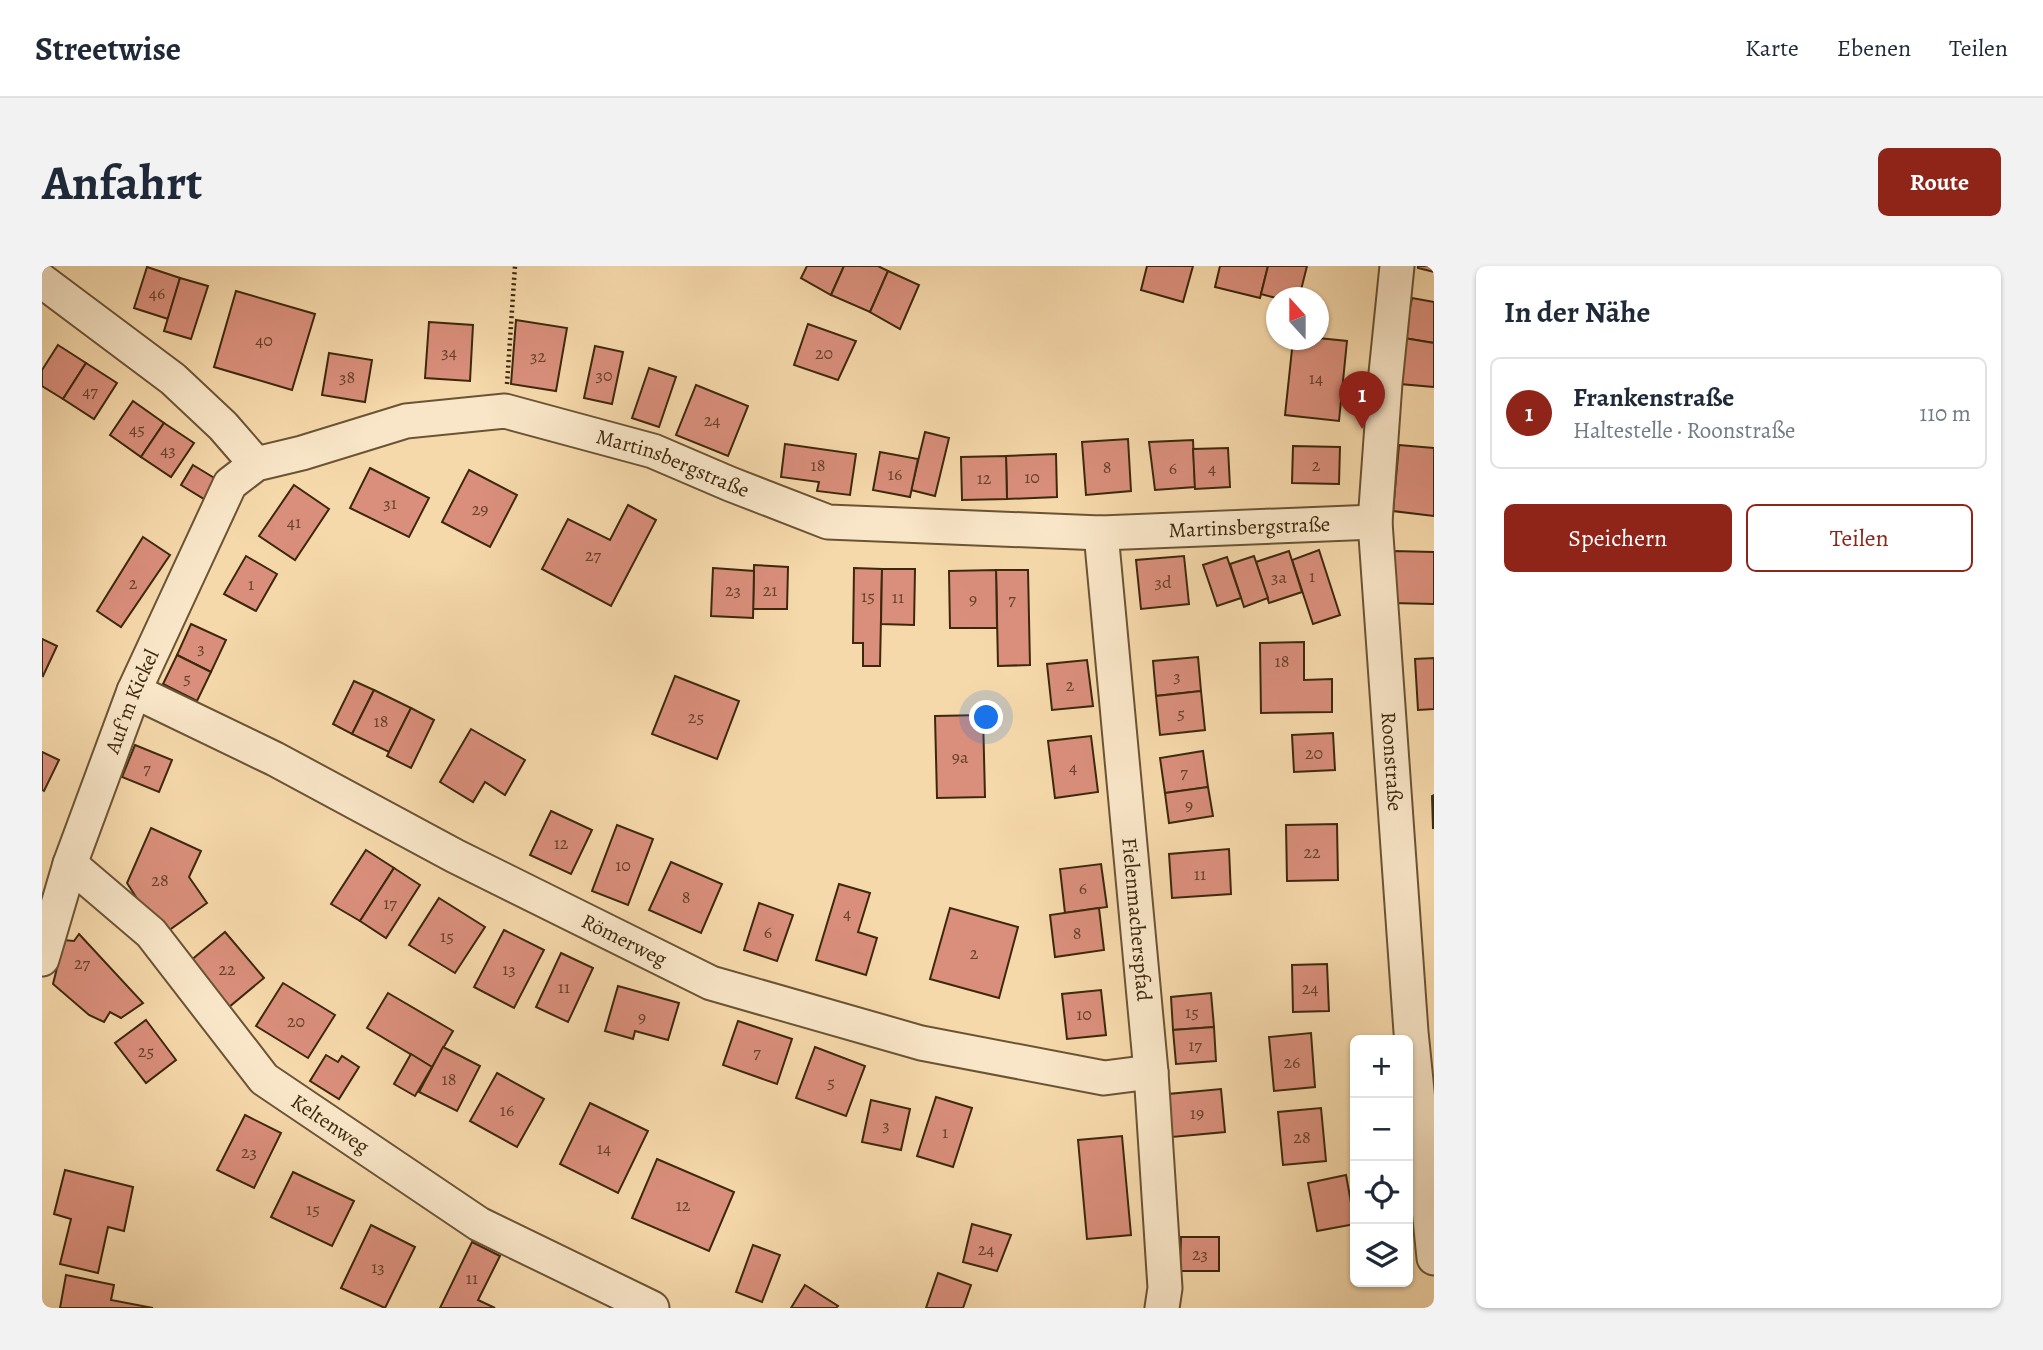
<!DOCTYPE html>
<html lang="de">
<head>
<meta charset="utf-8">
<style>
	body { margin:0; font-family:Alegreya,serif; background:#f2f2f3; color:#1f2937 }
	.controls { position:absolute; right:21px; bottom:21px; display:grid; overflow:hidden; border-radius:10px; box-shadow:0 2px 5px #0004 }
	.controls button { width:63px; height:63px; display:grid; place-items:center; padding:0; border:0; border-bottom:2px solid #e0e1e3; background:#fff; color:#1f2937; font:35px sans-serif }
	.compass { position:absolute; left:1224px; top:21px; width:63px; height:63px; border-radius:50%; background:#fff; box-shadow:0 2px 5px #0004; rotate:339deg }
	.you { position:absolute; left:945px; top:452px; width:24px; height:24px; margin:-18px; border:5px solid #fff; border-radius:50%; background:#1a73e8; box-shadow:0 0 0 10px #1a73e833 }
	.badge { display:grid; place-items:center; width:46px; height:46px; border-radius:50%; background:#8f2418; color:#fff; font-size:23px; font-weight:700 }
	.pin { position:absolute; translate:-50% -58px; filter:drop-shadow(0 2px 4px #0008) }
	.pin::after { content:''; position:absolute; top:37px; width:24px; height:21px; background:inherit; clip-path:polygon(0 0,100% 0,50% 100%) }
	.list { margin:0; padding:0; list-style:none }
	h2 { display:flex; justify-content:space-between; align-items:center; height:91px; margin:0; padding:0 28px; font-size:30px }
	h2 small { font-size:23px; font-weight:400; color:#747a83 }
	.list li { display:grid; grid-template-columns:46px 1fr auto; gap:21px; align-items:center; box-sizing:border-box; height:112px; margin:0 14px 14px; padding:0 14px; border:2px solid #e0e1e3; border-radius:10px }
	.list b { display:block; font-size:26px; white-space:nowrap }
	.list p { margin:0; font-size:23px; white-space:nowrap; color:#747a83 }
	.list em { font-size:23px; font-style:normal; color:#747a83 }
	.actions { display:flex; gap:14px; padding:21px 28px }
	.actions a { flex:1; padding:16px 0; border:2px solid #8f2418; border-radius:10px; text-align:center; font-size:24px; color:#8f2418 }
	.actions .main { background:#8f2418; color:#fff }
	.icon { flex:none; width:38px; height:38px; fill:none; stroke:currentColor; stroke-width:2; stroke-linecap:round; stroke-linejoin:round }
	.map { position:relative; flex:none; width:1392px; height:1042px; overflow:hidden; border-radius:10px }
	header { display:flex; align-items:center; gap:42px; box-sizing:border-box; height:98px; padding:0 35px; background:#fff; border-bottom:2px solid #e0e1e3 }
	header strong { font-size:33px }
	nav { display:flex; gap:38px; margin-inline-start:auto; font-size:24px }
	.intro { display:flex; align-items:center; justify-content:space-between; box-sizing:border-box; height:168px; padding:0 42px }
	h1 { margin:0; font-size:49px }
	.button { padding:18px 32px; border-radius:10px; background:#8f2418; color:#fff; font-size:24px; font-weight:700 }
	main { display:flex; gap:42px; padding:0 42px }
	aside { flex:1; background:#fff; border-radius:10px; box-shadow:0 2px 5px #0004 }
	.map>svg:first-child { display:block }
	.building { fill:#da8f7c; stroke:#3d280d; stroke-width:2 }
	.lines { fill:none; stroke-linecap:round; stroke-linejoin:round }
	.minor-casing { stroke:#6b5434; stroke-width:37 }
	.path { stroke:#3d280d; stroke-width:4.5; stroke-dasharray:2 3.5; stroke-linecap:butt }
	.minor { stroke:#f9e6c8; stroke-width:33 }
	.labels { text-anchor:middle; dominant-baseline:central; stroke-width:6; stroke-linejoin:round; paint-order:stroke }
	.number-label { font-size:18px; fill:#644229 }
	.street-label { font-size:21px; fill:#3d280d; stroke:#f9e6c8 }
</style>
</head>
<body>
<header>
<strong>Streetwise</strong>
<nav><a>Karte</a><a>Ebenen</a><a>Teilen</a></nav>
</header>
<div class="intro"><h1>Anfahrt</h1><a class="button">Route</a></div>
<main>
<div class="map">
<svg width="1392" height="1042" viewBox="0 0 1392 1042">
	<rect width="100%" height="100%" fill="#f6d9ab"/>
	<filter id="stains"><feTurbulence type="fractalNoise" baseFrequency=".00286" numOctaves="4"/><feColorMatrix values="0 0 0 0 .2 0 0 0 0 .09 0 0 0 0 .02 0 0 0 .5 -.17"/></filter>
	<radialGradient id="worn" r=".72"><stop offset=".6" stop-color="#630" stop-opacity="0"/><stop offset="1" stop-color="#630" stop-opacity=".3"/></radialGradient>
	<g class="building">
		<polygon points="765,0 802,0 789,29 759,12"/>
		<polygon points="802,0 836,0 846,5 828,46 789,29"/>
		<polygon points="1105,0 1151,0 1141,36 1099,24"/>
		<polygon points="1178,0 1226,0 1218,32 1173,21"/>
		<polygon points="1226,0 1265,0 1257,32 1234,32 1219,28"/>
		<polygon points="1376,0 1392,0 1392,6 1376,2"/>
		<polygon points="105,1 138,12 126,53 92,42"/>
		<polygon points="846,5 877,19 858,63 828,46"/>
		<polygon points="138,12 166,20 149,73 122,65"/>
		<polygon points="194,25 273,48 250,124 172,101"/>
		<polygon points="1370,32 1392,36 1392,77 1362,72"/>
		<polygon points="474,54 525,62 514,125 469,118"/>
		<polygon points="387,56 431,59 428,115 383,112"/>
		<polygon points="766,58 814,75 796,114 752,99"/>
		<polygon points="1276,72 1305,75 1297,155 1243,149 1251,74 1276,74"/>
		<polygon points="1362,72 1392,77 1392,121 1358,118"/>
		<polygon points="16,79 44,97 21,133 0,120 0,104"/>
		<polygon points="553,80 581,86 570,138 542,132"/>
		<polygon points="287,87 330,94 323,136 280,129"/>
		<polygon points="44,97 75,117 52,153 21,133"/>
		<polygon points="607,102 634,111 617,161 590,152"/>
		<polygon points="654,119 706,140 686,190 634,169"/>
		<polygon points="91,135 122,157 99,191 68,169"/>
		<polygon points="122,157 152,177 129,211 99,191"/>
		<polygon points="883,166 907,172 893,230 869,224"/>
		<polygon points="1086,173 1089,225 1044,229 1040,176"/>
		<polygon points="1151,174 1153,221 1113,224 1107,176"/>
		<polygon points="743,178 814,188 808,229 775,225 777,216 739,211"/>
		<polygon points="1357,179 1392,182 1392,250 1351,245"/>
		<polygon points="1251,180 1298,181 1297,218 1250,217"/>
		<polygon points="1186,182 1188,221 1153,223 1151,183"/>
		<polygon points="838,186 876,193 868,231 831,224"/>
		<polygon points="1014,188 1015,231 965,233 964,190"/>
		<polygon points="964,190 965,233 920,234 919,191"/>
		<polygon points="151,199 174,213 162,233 139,219"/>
		<polygon points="328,202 387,232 367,271 308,242"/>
		<polygon points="427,204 475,229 448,281 400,256"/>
		<polygon points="252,219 287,243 253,294 217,270"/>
		<polygon points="586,239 614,254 569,340 500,303 526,253 568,274"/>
		<polygon points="101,271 128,289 79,361 55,345"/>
		<polygon points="1277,284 1298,349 1271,358 1250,294"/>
		<polygon points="1247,285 1260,326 1227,337 1214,296"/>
		<polygon points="1351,285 1392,286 1392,338 1350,337"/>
		<polygon points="204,290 235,308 214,345 182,328"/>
		<polygon points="1142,290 1147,338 1099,343 1094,294"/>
		<polygon points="1212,290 1226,332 1202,341 1188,298"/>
		<polygon points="1185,291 1199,332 1175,340 1161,299"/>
		<polygon points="712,299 746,301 745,343 711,343"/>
		<polygon points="671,302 712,305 711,352 669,350"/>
		<polygon points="812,302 840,303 838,400 821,400 821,377 811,377"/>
		<polygon points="840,303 873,303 872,359 839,358"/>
		<polygon points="954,304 986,304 988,399 956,400"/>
		<polygon points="954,304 955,362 908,362 907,305"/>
		<polygon points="149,358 184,374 169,406 135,389"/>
		<polygon points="0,373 15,380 1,410 0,409"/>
		<polygon points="1262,376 1262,414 1290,413 1290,446 1219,447 1218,377"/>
		<polygon points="135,389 169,406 155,435 121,418"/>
		<polygon points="1156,391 1159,425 1114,430 1111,395"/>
		<polygon points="1392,392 1392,443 1376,444 1373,393"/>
		<polygon points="1045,394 1051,440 1010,444 1005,398"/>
		<polygon points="633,410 697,435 675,493 610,468"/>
		<polygon points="312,415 332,424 310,468 291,458"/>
		<polygon points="332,424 369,442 347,486 310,468"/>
		<polygon points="1159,425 1163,464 1118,469 1114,430"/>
		<polygon points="369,442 392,454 369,502 345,490"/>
		<polygon points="941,449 943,531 895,532 893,450"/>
		<polygon points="429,463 483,494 463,529 443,516 431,536 398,516"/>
		<polygon points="1291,467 1293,504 1252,506 1250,469"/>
		<polygon points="1049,470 1056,526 1013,532 1006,475"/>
		<polygon points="93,479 130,494 117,526 80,511"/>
		<polygon points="1161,485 1166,521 1123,527 1118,492"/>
		<polygon points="0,486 17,494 2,525 0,524"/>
		<polygon points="1166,521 1171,550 1127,557 1123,527"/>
		<polygon points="1392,529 1392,562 1391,562 1390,530"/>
		<polygon points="509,545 550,564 529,608 488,589"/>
		<polygon points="1295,558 1296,614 1245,615 1244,559"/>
		<polygon points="575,559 611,573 586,639 550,625"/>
		<polygon points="109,562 159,585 147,611 165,637 119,670 85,617"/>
		<polygon points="1187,583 1189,628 1130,632 1127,588"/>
		<polygon points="324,584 352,602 318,655 289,638"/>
		<polygon points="629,596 680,618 659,667 607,644"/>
		<polygon points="1059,598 1065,641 1023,647 1018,603"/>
		<polygon points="352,602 378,619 344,672 318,655"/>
		<polygon points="797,618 828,627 816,666 835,672 824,709 774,694"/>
		<polygon points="397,632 443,661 413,707 367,679"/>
		<polygon points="717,637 751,649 735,695 702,684"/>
		<polygon points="908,642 976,661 957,732 888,713"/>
		<polygon points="1057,642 1062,684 1013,691 1008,649"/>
		<polygon points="462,664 502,684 472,742 432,721"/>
		<polygon points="183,666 222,712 187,741 148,695"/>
		<polygon points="37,668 101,737 79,752 68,746 62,756 47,749 11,718 22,674 32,675"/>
		<polygon points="519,687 551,702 526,756 494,741"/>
		<polygon points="1285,698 1287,745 1251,746 1250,699"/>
		<polygon points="241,717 293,749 266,792 214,760"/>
		<polygon points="576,720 637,737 626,774 593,765 591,773 563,765"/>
		<polygon points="1059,724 1064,769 1025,773 1020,728"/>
		<polygon points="346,727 411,765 390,801 325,762"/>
		<polygon points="1169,727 1172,761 1131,764 1129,731"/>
		<polygon points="104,754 134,794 104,817 73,777"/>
		<polygon points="696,755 750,773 735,818 681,799"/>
		<polygon points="1172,761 1174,795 1134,798 1131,764"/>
		<polygon points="1269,767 1273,821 1232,825 1227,771"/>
		<polygon points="401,781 438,800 415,845 377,826"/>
		<polygon points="773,781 823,800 804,850 754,832"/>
		<polygon points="369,788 390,801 373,830 352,818"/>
		<polygon points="284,789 296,796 300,790 317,801 297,833 268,815"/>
		<polygon points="455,807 502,833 475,881 428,855"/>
		<polygon points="1179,823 1183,866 1130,871 1126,828"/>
		<polygon points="894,831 930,842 911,901 875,890"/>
		<polygon points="829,834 868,843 859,884 820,876"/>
		<polygon points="548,837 606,865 576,927 518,898"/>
		<polygon points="1279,842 1284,895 1241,899 1236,846"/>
		<polygon points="203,849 239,867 212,922 175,904"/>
		<polygon points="1080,870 1089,969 1045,973 1036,874"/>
		<polygon points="615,893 692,926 667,985 590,952"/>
		<polygon points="23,904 91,921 82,965 66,961 56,1007 18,998 29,953 12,948"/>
		<polygon points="251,906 312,935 290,980 229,951"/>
		<polygon points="1304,909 1313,958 1275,965 1266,917"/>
		<polygon points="930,958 969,969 955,1005 921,996"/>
		<polygon points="329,959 373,981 343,1042 299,1022"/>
		<polygon points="1139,971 1177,971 1177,1005 1138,1005"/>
		<polygon points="430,976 458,990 436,1034 453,1042 398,1042"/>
		<polygon points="711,979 738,989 720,1036 694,1026"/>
		<polygon points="896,1007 929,1019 921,1042 884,1042"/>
		<polygon points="24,1009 72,1019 69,1034 111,1042 18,1042"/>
		<polygon points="763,1019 796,1040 794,1042 749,1042"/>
	</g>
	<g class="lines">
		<defs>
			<g id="minor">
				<path id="s1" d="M 1355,0 L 1343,117 L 1333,256 L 1369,766 L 1392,992"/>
				<polyline points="0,15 131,113 181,160 214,198"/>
				<path id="s2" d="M 1059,267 L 1109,806 L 1123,1022 L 1120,1042"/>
				<path id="s3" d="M 92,425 L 233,493 L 413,590 L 669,717 L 879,777 L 1062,812 L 1109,806"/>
				<path id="s4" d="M 28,598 L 109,667 L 222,813 L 437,958 L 610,1042"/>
				<path id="s5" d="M 0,693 L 28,598 L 92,425 L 188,218 L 214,198 L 260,187 L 364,155 L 463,145 L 611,185 L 688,218 L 786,256 L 1059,267 L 1333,256"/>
			</g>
		</defs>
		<use href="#minor" class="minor-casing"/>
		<polyline class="path" points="465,118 473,0"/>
		<use href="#minor" class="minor"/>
	</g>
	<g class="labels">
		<g class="number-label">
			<text x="115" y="27">46</text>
			<text x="222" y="74">40</text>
			<text x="407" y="86">34</text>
			<text x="782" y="87">20</text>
			<text x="496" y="90">32</text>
			<text x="562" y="109">30</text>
			<text x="305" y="111">38</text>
			<text x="1274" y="112">14</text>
			<text x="48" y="125">47</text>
			<text x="670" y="154">24</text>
			<text x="95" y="163">45</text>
			<text x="126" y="184">43</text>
			<text x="776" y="199">18</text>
			<text x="1274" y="199">2</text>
			<text x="1065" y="201">8</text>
			<text x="1131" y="202">6</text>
			<text x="1170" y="202">4</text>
			<text x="853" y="208">16</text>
			<text x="990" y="211">10</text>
			<text x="942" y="212">12</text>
			<text x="348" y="237">31</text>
			<text x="438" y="243">29</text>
			<text x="252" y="256">41</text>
			<text x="551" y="289">27</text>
			<text x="1270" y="310">1</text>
			<text x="1237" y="311">3a</text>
			<text x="1121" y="316">3d</text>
			<text x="91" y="317">2</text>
			<text x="209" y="318">1</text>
			<text x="691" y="324">23</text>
			<text x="728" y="324">21</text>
			<text x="826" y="330">15</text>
			<text x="856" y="331">11</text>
			<text x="931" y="333">9</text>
			<text x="970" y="333">7</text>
			<text x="159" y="382">3</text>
			<text x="1240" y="395">18</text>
			<text x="1135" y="410">3</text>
			<text x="145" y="412">5</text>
			<text x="1028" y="419">2</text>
			<text x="1139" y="447">5</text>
			<text x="654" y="451">25</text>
			<text x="339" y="455">18</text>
			<text x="1272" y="487">20</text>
			<text x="918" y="491">9a</text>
			<text x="1031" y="501">4</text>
			<text x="105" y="502">7</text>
			<text x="1142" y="506">7</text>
			<text x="1147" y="539">9</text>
			<text x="519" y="577">12</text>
			<text x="1270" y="586">22</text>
			<text x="581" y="599">10</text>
			<text x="1158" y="608">11</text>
			<text x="118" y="614">28</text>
			<text x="1041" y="622">6</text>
			<text x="644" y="631">8</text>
			<text x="348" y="637">17</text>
			<text x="805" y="647">4</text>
			<text x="726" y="666">6</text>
			<text x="1035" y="667">8</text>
			<text x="405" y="670">15</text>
			<text x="932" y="687">2</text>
			<text x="40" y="697">27</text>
			<text x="185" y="703">22</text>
			<text x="467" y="703">13</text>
			<text x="522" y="721">11</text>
			<text x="1268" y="722">24</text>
			<text x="1150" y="746">15</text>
			<text x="1042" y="748">10</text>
			<text x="600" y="751">9</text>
			<text x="254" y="755">20</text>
			<text x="1153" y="779">17</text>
			<text x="104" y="785">25</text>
			<text x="715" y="786">7</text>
			<text x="1250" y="796">26</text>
			<text x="407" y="813">18</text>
			<text x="789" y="816">5</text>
			<text x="465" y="844">16</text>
			<text x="1155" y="847">19</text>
			<text x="844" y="859">3</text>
			<text x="903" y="866">1</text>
			<text x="1260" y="871">28</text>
			<text x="562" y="882">14</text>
			<text x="207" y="886">23</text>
			<text x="641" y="939">12</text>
			<text x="271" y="943">15</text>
			<text x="944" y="983">24</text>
			<text x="1158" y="988">23</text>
			<text x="336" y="1001">13</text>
			<text x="430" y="1012">11</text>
		</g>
		<g class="street-label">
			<text stroke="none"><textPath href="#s5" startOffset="976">Martinsbergstraße</textPath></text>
			<text stroke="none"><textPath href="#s5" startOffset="1564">Martinsbergstraße</textPath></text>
			<text stroke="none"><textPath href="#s5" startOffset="273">Auf'm Kickel</textPath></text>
			<text stroke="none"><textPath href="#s1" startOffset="497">Roonstraße</textPath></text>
			<text stroke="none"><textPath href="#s2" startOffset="388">Fielenmacherspfad</textPath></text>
			<text stroke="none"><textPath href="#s3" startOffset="550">Römerweg</textPath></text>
			<text stroke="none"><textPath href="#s4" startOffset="371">Keltenweg</textPath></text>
		</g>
	</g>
	<rect width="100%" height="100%" filter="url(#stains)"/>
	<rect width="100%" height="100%" fill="url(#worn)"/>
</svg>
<div class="controls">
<button>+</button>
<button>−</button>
<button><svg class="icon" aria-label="locate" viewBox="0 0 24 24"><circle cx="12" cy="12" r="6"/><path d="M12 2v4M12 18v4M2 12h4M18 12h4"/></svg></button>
<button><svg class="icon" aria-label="layers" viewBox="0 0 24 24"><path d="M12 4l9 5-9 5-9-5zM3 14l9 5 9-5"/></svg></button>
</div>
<svg class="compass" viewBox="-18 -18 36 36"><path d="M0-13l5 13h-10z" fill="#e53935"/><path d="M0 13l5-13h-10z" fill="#747a83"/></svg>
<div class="you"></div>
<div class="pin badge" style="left:1320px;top:163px">1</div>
</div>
<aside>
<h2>In der Nähe<small></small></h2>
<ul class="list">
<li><span class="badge">1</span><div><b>Frankenstraße</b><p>Haltestelle · Roonstraße</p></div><em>110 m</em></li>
</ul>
<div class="actions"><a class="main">Speichern</a><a>Teilen</a></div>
</aside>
</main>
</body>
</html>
